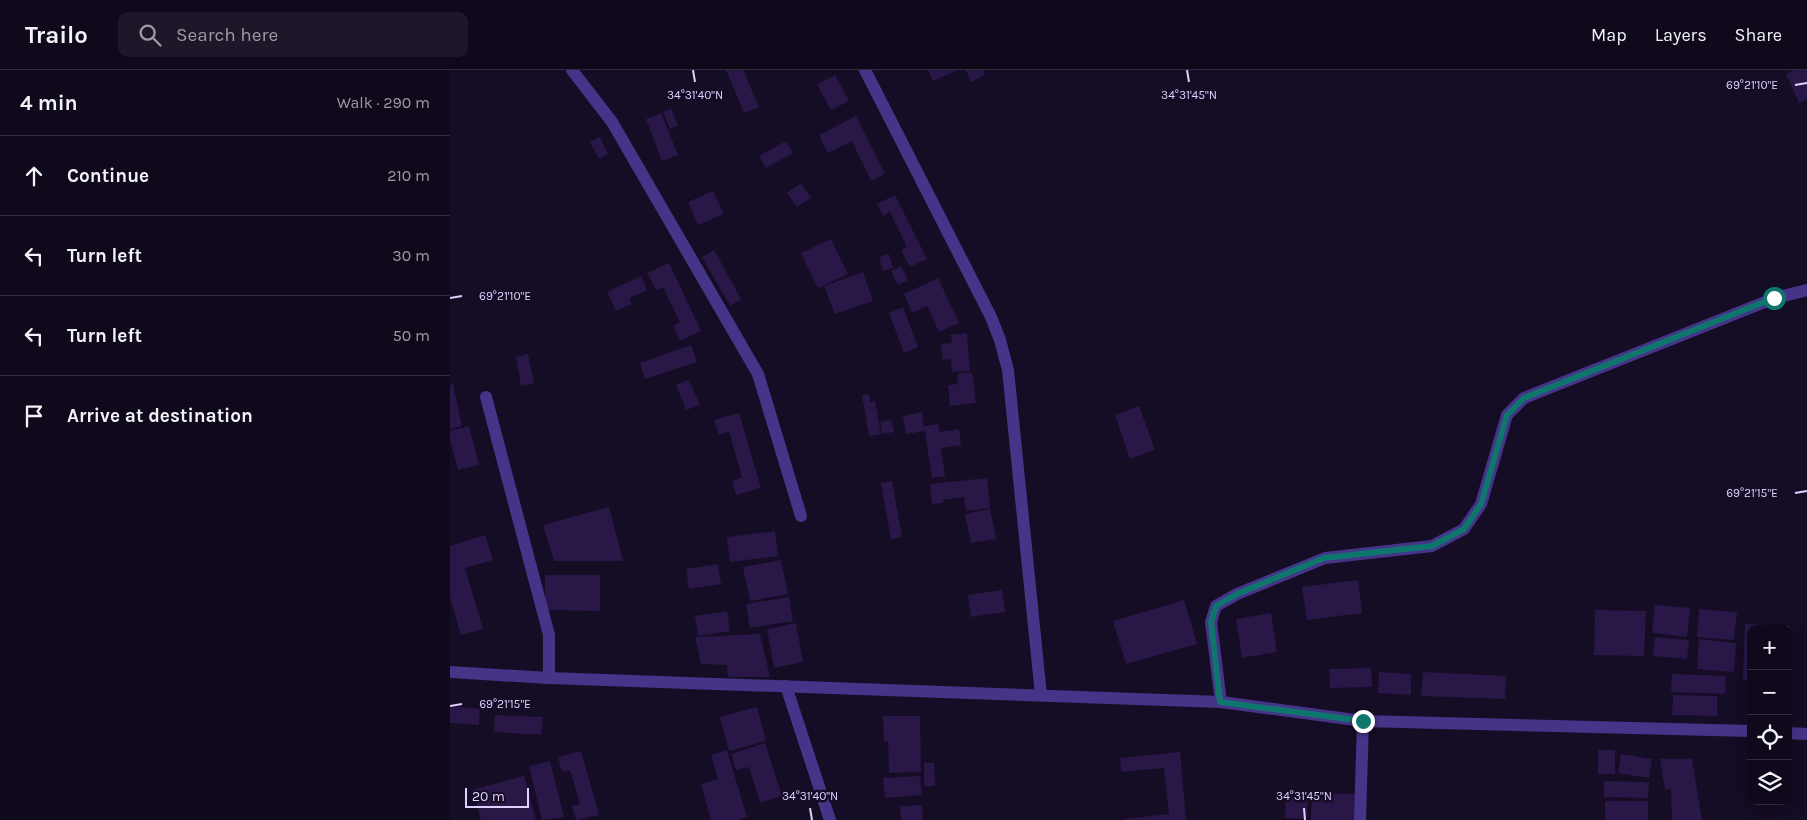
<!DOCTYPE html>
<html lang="en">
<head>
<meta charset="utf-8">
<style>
	body { margin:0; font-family:Karla,sans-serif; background:#1e1729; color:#f1f3f6 }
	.controls { position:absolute; right:15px; bottom:15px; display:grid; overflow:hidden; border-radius:10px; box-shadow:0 5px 20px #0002 }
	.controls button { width:45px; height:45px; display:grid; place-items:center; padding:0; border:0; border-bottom:1px solid #302a3b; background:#10091c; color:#f1f3f6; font:25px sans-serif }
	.scale { position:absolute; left:15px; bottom:12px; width:64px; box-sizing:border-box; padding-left:5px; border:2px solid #ded1ff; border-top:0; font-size:14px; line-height:18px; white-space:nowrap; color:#ded1ff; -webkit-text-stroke:4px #150c25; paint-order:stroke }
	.stop { position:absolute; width:15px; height:15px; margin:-11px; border:4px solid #0f766e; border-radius:50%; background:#fff }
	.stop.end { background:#0f766e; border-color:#fff; box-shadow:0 1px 5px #0008 }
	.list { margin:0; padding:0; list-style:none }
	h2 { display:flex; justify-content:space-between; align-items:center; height:65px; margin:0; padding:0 20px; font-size:21px }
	h2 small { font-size:16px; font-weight:400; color:#9c9aa3 }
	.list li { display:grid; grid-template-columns:32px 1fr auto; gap:15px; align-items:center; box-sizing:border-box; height:80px; padding:0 20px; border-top:1px solid #302a3b }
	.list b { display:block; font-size:19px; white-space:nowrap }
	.list em { font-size:16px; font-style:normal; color:#9c9aa3 }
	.icon { flex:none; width:28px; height:28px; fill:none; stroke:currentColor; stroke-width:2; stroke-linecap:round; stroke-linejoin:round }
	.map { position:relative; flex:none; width:1357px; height:750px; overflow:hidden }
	header { display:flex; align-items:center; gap:30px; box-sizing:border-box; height:70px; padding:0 25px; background:#10091c; border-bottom:1px solid #302a3b }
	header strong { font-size:24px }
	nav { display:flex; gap:28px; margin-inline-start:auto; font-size:18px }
	.search { width:350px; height:45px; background:#1e1729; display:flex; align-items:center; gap:12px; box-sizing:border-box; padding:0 18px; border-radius:10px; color:#9c9aa3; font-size:19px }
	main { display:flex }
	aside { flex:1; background:#10091c }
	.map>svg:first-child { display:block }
	.building { fill:#291748 }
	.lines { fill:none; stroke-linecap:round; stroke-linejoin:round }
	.minor { stroke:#453488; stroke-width:12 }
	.route { stroke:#0f766e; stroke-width:6 }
	.ticks { fill:none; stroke:#ded1ff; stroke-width:2 }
	.ticks-label { font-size:12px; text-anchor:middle; fill:#ded1ff; stroke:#150c25; stroke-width:5; stroke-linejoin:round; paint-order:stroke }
</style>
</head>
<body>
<header>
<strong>Trailo</strong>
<div class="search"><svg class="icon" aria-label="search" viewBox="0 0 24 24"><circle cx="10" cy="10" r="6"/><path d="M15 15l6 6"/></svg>Search here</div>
<nav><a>Map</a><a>Layers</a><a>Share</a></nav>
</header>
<main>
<aside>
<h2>4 min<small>Walk · 290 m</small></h2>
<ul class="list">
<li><svg class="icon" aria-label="ahead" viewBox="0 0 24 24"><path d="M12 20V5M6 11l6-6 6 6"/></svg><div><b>Continue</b></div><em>210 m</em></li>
<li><svg class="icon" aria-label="left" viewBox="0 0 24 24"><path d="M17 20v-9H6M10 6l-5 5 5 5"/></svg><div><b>Turn left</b></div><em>30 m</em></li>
<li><svg class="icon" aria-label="left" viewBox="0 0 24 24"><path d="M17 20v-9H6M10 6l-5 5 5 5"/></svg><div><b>Turn left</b></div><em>50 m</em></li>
<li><svg class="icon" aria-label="arrive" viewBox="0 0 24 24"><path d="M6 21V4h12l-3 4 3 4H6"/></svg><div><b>Arrive at destination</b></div></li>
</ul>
</aside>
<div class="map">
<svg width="1357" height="750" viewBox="0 0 1357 750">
	<rect width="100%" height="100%" fill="#150c25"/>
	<g class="building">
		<polygon points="276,0 293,0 309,37 294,43"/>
		<polygon points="478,0 507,0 483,11"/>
		<polygon points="516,0 533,0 535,5 521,12"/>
		<polygon points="1344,0 1357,0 1357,29 1349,33 1336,4"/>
		<polygon points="385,5 399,31 381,40 367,14"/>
		<polygon points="221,39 228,55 220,59 213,42"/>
		<polygon points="211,43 228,85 212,91 196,49"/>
		<polygon points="406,46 435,104 421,111 402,71 378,83 369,65"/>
		<polygon points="150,67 158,84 149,89 140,72"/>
		<polygon points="336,71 343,83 316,98 309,86"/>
		<polygon points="351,113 361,128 347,137 337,123"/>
		<polygon points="263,121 274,144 248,155 238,132"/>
		<polygon points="445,125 477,189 460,197 451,180 457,177 440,142 433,146 427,134"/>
		<polygon points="381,169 398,204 368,218 351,183"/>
		<polygon points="264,180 291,229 280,236 252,187"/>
		<polygon points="439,184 443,198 433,201 429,187"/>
		<polygon points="219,193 251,261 230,271 223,256 230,252 213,217 206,220 197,203"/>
		<polygon points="451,196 458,210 448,215 441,201"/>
		<polygon points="413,202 423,231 385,244 374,216"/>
		<polygon points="191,206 197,220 179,228 182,234 166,241 157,222"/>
		<polygon points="488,208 509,253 489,262 477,236 462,243 454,224"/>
		<polygon points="453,237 468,277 454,283 439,243"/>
		<polygon points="517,263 520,301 502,302 501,289 493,290 491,274 502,273 501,265"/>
		<polygon points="241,275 247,292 195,309 190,293"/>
		<polygon points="78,284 84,313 71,316 66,287"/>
		<polygon points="522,302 526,333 500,336 498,315 508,314 507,304"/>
		<polygon points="239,310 250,335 236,340 226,315"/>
		<polygon points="3,314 12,356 0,359 0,315"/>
		<polygon points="419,324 420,332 425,331 431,364 419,366 412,325"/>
		<polygon points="689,336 705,380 680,389 665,345"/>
		<polygon points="472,342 474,356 488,354 489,362 509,359 511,375 491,378 495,406 482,408 475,361 456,364 453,346"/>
		<polygon points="289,343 311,418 286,425 282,411 292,407 279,361 269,365 264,350"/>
		<polygon points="441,350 444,362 432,364 430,352"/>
		<polygon points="19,356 29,395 8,400 0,370 0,361"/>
		<polygon points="537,408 540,438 516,441 514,427 493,430 493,433 482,434 480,414"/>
		<polygon points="442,411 452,467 441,470 431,413"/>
		<polygon points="159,437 173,491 104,491 93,455"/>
		<polygon points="540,439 546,469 521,473 515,444"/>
		<polygon points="325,461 328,486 280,492 277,467"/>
		<polygon points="35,465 43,490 15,498 33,559 11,565 0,528 0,476"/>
		<polygon points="331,490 338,524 300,531 293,497"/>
		<polygon points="268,494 271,514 239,519 236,499"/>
		<polygon points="95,505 150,505 150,541 95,540"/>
		<polygon points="908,510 912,543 857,550 852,517"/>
		<polygon points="552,520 555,542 521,547 518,525"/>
		<polygon points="339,527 343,551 300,558 296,534"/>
		<polygon points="734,530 747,574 676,594 663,551"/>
		<polygon points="1205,535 1240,538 1237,567 1202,563"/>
		<polygon points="1249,539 1287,542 1284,570 1247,567"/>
		<polygon points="1145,540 1196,541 1194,586 1144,585"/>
		<polygon points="277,541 280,561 248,566 245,546"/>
		<polygon points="821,543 827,582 792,588 786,549"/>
		<polygon points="346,553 353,592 324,598 317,559"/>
		<polygon points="1295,554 1340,556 1340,571 1338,571 1338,559 1301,559 1301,611 1293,610"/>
		<polygon points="310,564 320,607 278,607 277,595 251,594 245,567"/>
		<polygon points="1205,567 1239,570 1237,589 1203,586"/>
		<polygon points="1249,569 1286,573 1284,602 1247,599"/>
		<polygon points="921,598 922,617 880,618 879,599"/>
		<polygon points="929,602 961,604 961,625 928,623"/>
		<polygon points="973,602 1056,606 1055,629 971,626"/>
		<polygon points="1222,604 1276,606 1275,624 1221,622"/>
		<polygon points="1223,625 1267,626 1267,646 1222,645"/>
		<polygon points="0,636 30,639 29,655 0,653"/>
		<polygon points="307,637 316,671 279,681 270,647"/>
		<polygon points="45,645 93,647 91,665 44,662"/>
		<polygon points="433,646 470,646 471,702 439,703 438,671 434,671"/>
		<polygon points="315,673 332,726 310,733 299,697 286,700 281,684"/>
		<polygon points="277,680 297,747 288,750 261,750 251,714 268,709 261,685"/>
		<rect x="1148" y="680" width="17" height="24"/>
		<polygon points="131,681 149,745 126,750 122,736 130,734 120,700 112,702 108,687"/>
		<polygon points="730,682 736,750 675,750 675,749 719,744 714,698 671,702 670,688"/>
		<polygon points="1171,684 1202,689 1199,708 1168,703"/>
		<polygon points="1210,689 1242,689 1252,750 1222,750 1221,719 1215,720"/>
		<polygon points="100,691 114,747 92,750 79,696"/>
		<polygon points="474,693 484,693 485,716 474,716"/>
		<polygon points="74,706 86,750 31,750 22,720"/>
		<polygon points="470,706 472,725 435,728 433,708"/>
		<polygon points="1154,711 1199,712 1198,728 1154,727"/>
		<polygon points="836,723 858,724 857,749 835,748"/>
		<polygon points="862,723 905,724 904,750 861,750"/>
		<rect x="1155" y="731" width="43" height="19"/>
		<polygon points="472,735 473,750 451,750 450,736"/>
	</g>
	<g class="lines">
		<g class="minor">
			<polyline points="122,0 162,52 308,304 351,446"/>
			<polyline points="415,0 541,247 550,270 558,300 591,625"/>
			<polyline points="36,327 99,565 99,608"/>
			<polyline points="0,602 99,608 771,632 913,651 1301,661"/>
			<polyline points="336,616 380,750"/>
			<polyline points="771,632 761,552 766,536 787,524 875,488 982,476 1014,459 1031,434 1057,345 1074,328 1325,228 1357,220"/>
			<polyline points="1338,663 1357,664"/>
			<polyline points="910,750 913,651"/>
		</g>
	</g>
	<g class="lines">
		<polyline class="route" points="913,651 770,632 761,552 766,536 787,524 874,488 982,476 1014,459 1031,434 1057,345 1074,328 1324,228"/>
	</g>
	<path class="ticks" d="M 243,0 L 245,12M 737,0 L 739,12M 1345,15 L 1357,13M 0,228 L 12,226M 1345,423 L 1357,421M 0,636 L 12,634M 360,738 L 362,750M 854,738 L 855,750"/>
	<g class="ticks-label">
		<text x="1302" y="19">69°21'10"E</text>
		<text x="245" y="29">34°31'40"N</text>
		<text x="739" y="29">34°31'45"N</text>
		<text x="55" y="230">69°21'10"E</text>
		<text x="1302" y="427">69°21'15"E</text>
		<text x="55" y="638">69°21'15"E</text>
		<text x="360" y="730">34°31'40"N</text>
		<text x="854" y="730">34°31'45"N</text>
	</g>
</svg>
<div class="controls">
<button>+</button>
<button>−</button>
<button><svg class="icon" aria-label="locate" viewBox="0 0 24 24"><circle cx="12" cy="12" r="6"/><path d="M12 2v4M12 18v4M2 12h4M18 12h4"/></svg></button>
<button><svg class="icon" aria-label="layers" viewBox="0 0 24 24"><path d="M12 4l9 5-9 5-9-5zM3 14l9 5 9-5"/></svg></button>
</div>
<div class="scale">20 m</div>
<div class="stop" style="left:1324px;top:228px"></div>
<div class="stop end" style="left:913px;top:651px"></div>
</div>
</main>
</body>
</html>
